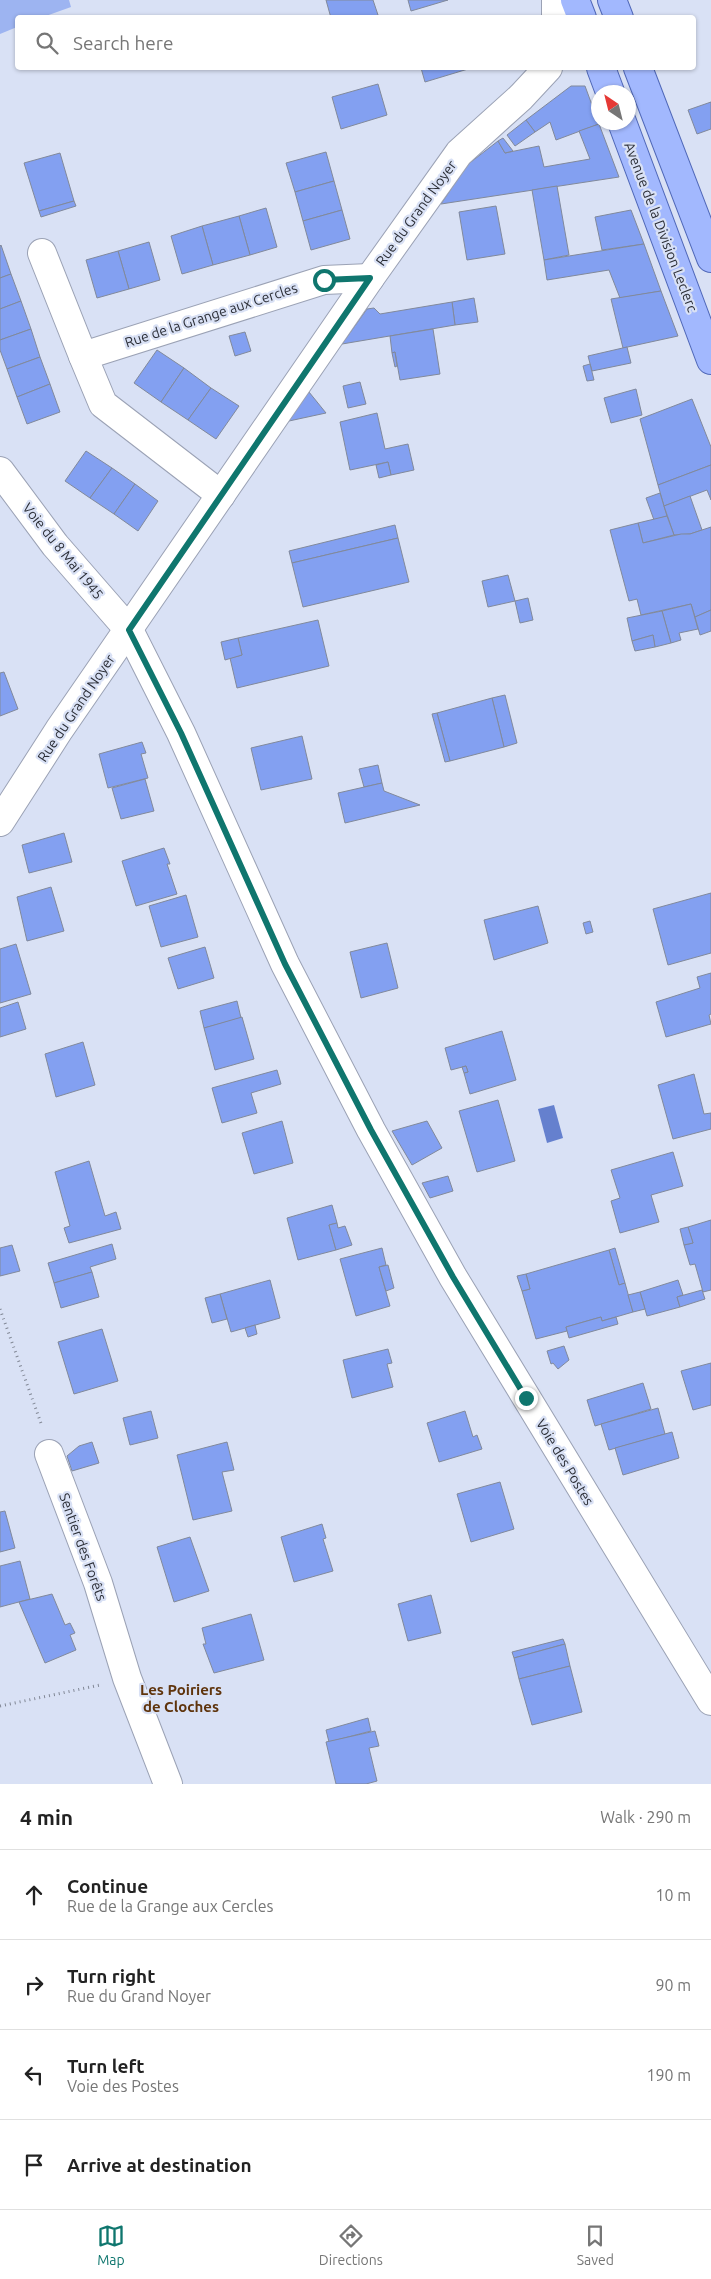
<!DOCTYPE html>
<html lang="en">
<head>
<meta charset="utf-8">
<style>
	body { margin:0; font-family:Ubuntu,sans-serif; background:#f2f2f2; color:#222 }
	.compass { position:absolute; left:591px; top:85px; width:45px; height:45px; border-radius:50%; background:#fff; box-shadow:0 1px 4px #0004; rotate:325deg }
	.stop { position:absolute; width:15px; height:15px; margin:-11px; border:4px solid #0f766e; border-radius:50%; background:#fff }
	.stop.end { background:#0f766e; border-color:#fff; box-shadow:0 1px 5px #0008 }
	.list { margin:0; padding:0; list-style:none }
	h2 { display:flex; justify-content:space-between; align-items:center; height:65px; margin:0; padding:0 20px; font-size:21px }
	h2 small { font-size:16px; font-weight:400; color:#767676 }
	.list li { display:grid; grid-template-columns:32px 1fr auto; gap:15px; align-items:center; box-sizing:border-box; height:90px; padding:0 20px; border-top:1px solid #e0e0e0 }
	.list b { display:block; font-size:19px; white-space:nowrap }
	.list p { margin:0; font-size:16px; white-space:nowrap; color:#767676 }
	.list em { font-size:16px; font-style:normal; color:#767676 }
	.icon { flex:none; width:28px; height:28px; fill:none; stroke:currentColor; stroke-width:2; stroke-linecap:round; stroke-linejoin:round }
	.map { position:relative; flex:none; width:711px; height:1784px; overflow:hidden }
	.search { position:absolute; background:#fff; box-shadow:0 1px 4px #0004; left:15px; right:15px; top:15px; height:55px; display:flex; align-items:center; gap:12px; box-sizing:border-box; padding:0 18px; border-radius:5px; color:#767676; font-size:19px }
	.sheet { height:425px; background:#fff }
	nav { display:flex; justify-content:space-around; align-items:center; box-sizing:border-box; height:70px; border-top:1px solid #e0e0e0; background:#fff; font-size:14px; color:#767676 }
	nav a { display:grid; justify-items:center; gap:2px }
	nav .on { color:#0f766e }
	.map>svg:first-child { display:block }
	.green { fill:#9db4f1 }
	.water { fill:#6580ce }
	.building { fill:#83a0f1; stroke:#81899b }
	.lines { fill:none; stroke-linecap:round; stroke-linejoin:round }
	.minor-casing { stroke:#9ba2b5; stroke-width:30 }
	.major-casing { stroke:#5068b8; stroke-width:30 }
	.path { stroke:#828896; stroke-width:3; stroke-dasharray:1 4; stroke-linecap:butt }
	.minor { stroke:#fff; stroke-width:28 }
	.major { stroke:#a2b8fe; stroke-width:28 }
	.route { stroke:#0f766e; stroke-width:6 }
	.labels { text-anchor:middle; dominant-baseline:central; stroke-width:4.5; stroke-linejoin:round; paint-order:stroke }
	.street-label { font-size:14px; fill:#2b2e36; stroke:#d9e1f5 }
	.neighbourhood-label { font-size:15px; font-weight:bold; fill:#5f340c; stroke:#d9e1f5 }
</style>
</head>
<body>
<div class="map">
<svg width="711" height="1784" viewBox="0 0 711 1784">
	<rect width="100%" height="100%" fill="#d9e1f5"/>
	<polygon class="green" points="0,0 69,0 71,7 43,17 18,18 17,27 0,34"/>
	<polygon class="water" points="554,1105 563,1138 547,1143 538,1109"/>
	<g class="building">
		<polygon points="326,0 373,0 379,18 331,18"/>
		<polygon points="408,0 448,0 411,11"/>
		<polygon points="421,68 468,68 468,69 425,82"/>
		<polygon points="378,84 387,115 341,129 332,97"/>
		<polygon points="571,86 585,86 599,124 556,140 550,122 535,132 526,120"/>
		<polygon points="711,102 711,129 697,134 688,110"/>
		<polygon points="526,120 535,132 515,146 507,135"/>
		<polygon points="599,124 619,177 441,204 467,165 498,141 505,153 539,146 544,167 590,159 579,131"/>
		<polygon points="503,138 513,151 505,153 498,141"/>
		<polygon points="326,152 334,181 295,192 286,163"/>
		<polygon points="60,153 74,201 39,211 24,163"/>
		<polygon points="334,181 342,210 303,221 295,192"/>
		<polygon points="557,186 569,255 544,260 532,190"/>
		<polygon points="74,201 76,206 41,217 39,211"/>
		<polygon points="496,206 505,254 467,260 459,212"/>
		<polygon points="266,208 277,247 250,255 239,216"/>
		<polygon points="342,210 350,239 311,250 303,221"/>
		<polygon points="631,210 644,244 602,250 595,217"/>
		<polygon points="239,216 250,255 213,265 202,226"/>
		<polygon points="202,226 213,265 182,274 171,236"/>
		<polygon points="149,242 160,280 129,289 118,251"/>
		<polygon points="644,244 661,291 620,298 609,270 547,280 544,260"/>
		<polygon points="1,245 11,274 0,278 0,246"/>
		<polygon points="118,251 129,289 97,298 86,260"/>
		<polygon points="11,274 21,301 0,309 0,278"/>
		<polygon points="661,291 678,336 623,348 611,299"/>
		<polygon points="474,298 478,322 455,325 452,302"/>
		<polygon points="21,301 31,329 0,340 0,309"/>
		<polygon points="452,302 455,325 342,344 367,309 374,308 380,314"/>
		<polygon points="31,329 40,357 7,369 0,350 0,340"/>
		<polygon points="433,329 440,374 400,380 395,352 392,353 390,336"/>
		<polygon points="245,332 251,351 235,356 229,336"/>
		<polygon points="627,347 631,363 592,371 588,356"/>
		<polygon points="157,350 184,368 161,402 134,383"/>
		<polygon points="395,352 397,366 395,367 392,353"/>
		<polygon points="40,357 50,384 17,397 7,369"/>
		<polygon points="590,364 594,380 587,381 583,366"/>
		<polygon points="184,368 211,388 188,420 161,402"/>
		<polygon points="360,382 366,404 348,408 343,386"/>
		<polygon points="50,384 60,412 27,424 17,397"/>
		<polygon points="211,388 239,406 216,439 188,420"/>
		<polygon points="636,389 642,415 611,423 604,398"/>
		<polygon points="309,392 326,413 289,421 295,411"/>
		<polygon points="692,399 711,447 711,465 658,485 640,419"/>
		<polygon points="377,413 385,449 408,444 414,470 391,475 388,462 350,470 340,422"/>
		<polygon points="86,451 112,468 90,498 65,481"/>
		<polygon points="388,462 391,475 379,478 376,465"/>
		<polygon points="711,465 711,500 707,490 664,506 658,485"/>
		<polygon points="112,468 135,484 114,514 90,498"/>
		<polygon points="135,484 158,501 138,531 114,514"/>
		<polygon points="660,493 667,516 654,520 646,498"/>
		<polygon points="690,496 702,530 690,534 674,535 664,506"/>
		<polygon points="667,516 674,535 643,543 638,523"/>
		<polygon points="638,523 643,543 681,534 690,534 711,527 711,610 695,617 691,604 641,615 637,599 629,601 610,530"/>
		<polygon points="395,525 398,538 292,563 289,551"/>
		<polygon points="398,538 409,582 303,607 292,563"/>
		<polygon points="508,575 515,601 488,607 482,581"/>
		<polygon points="528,598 533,620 520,623 515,601"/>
		<polygon points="691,604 698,629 679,633 681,640 671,643 662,611"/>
		<polygon points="711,610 711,631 700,635 695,617"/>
		<polygon points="662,611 671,643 655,647 653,635 632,641 627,618"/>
		<polygon points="318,620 329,666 237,688 230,658 242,655 238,638"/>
		<polygon points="653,635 655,647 635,651 632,641"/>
		<polygon points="238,638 242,655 225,660 221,642"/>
		<polygon points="4,672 18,709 0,716 0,673"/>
		<polygon points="505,695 517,743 504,747 492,698"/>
		<polygon points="492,698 504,747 450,761 437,713"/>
		<polygon points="437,713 450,761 445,762 432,714"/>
		<polygon points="302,736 312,779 261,790 251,748"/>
		<polygon points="142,742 146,753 141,754 148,778 108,788 99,754"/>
		<polygon points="378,765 382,783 364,787 359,769"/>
		<polygon points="145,779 154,811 121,819 112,788"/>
		<polygon points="382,783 384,791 420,805 345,823 338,793"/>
		<polygon points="64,833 72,862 29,873 22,845"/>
		<polygon points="164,848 170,864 167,864 177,894 136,906 122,861"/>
		<polygon points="51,887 64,931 27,941 17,897"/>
		<polygon points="711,893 711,953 668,965 653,909"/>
		<polygon points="186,895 198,937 161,947 149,906"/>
		<polygon points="538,906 548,943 494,960 484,920"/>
		<polygon points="590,921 593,932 586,934 583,923"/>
		<polygon points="387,943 398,988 361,998 350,952"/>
		<polygon points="16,944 31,994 0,1003 0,949"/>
		<polygon points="205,947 214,978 178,989 168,958"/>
		<polygon points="711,973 711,1014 709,1015 711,1024 666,1037 656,1002 700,988 697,977"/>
		<polygon points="237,1001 241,1018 204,1028 200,1011"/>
		<polygon points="18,1002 26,1029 0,1037 0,1008"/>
		<polygon points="242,1017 254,1059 215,1070 204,1028"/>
		<polygon points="502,1031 516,1080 470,1094 464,1073 468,1072 466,1066 451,1070 445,1048"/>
		<polygon points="83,1042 95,1085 56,1097 45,1054"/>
		<polygon points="466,1066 468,1072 464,1073 462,1067"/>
		<polygon points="277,1070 281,1084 251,1093 257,1113 222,1123 212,1088"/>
		<polygon points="694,1074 704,1114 711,1113 711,1129 673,1139 658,1085"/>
		<polygon points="498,1100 515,1161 477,1172 459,1111"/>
		<polygon points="282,1121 293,1163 254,1174 242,1133"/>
		<polygon points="427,1121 442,1148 412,1165 392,1131"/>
		<polygon points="673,1152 683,1186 651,1195 659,1222 620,1233 611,1201 620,1198 611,1170"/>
		<polygon points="89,1161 105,1216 116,1212 121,1229 69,1243 64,1228 70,1226 55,1172"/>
		<polygon points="448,1176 453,1191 430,1198 422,1183"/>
		<polygon points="332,1205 337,1223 329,1225 336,1250 298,1260 287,1218"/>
		<polygon points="711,1220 711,1290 703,1292 695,1264 690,1265 684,1245 693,1243 688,1227"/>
		<polygon points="337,1223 338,1228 345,1226 352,1245 336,1250 329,1225"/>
		<polygon points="688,1227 693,1243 684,1245 680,1229"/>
		<polygon points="112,1244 116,1259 90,1267 92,1272 54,1283 48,1263"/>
		<polygon points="12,1245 20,1271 0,1276 0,1248"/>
		<polygon points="382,1248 386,1265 379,1267 390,1306 356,1316 340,1259"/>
		<polygon points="615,1248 625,1283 619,1285 609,1250"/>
		<polygon points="609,1250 619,1285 625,1283 633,1312 602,1321 601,1317 566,1327 567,1331 536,1339 522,1291 530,1289 526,1274"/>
		<polygon points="388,1265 394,1288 386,1291 379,1267"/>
		<polygon points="92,1272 99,1297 61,1308 54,1283"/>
		<polygon points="526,1274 530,1289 522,1291 517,1276"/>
		<polygon points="270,1280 280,1318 231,1332 220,1294"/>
		<polygon points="678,1280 683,1295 677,1297 680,1307 647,1316 640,1292"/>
		<polygon points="702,1290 705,1299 680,1307 677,1297"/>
		<polygon points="640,1292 645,1309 633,1312 628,1295"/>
		<polygon points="220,1294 227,1319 212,1323 205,1298"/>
		<polygon points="601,1317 602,1321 616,1317 618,1324 569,1338 566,1327"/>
		<polygon points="255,1325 257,1334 248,1337 245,1328"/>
		<polygon points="102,1329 118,1381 74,1394 58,1342"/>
		<polygon points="564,1346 569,1360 558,1369 553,1363 551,1364 547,1351"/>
		<polygon points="388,1349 392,1363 387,1364 393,1387 352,1398 343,1360"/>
		<polygon points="711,1363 711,1405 693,1410 681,1371"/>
		<polygon points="643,1383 651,1409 595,1426 587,1400"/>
		<polygon points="658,1408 665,1434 609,1450 601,1424"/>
		<polygon points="151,1411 158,1438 130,1445 123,1418"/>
		<polygon points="465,1411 473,1437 477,1435 482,1449 439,1462 427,1423"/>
		<polygon points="672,1432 679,1458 623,1475 615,1448"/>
		<polygon points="92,1442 99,1463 72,1471 67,1456 79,1446"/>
		<polygon points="227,1442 234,1470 222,1472 232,1511 193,1520 177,1455"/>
		<polygon points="500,1482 514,1529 471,1542 457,1494"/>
		<polygon points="5,1511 15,1548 0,1552 0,1512"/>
		<polygon points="322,1524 326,1538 323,1539 333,1571 294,1582 281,1537"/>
		<polygon points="190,1537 209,1591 174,1602 157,1547"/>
		<polygon points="20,1561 30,1599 0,1607 0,1566"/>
		<polygon points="52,1594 65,1625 70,1623 75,1633 70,1635 76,1650 45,1663 19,1602"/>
		<polygon points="431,1595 441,1633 408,1641 398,1604"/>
		<polygon points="251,1614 264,1660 214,1673 203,1644 206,1644 202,1628"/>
		<polygon points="563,1639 565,1644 514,1658 512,1652"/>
		<polygon points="565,1644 570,1666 519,1679 514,1658"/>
		<polygon points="570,1666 582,1712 532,1725 519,1679"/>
		<polygon points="368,1718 371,1731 329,1742 326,1730"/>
		<polygon points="375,1731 379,1746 369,1748 377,1781 366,1784 336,1784 326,1742"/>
	</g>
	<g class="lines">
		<defs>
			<g id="minor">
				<polyline points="556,0 556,18"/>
				<polyline points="42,253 83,356"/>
				<polyline points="0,471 55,545 129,630 181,733 285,964 371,1130 453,1277 711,1701"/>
				<polyline points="221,495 103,404 83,356 324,280 370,278"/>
				<polyline points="0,822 59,730 370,278 459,153 521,97 548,68"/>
				<polyline points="49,1454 98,1583 127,1678 168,1784"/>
			</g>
			<g id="major">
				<polyline points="575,0 582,18"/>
				<polyline points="612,0 619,18"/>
				<polyline points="601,68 610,92"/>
				<polyline points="638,68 711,258"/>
				<polyline points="622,122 711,360"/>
			</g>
		</defs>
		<use href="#minor" class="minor-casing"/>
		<use href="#major" class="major-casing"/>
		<g class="path">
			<polyline points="0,1309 42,1426"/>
			<polyline points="0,1706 100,1685"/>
		</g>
		<use href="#minor" class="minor"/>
		<use href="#major" class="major"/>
	</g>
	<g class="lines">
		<polyline class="route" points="324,280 370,278 129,630 181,733 285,964 371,1130 453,1277 526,1398"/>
	</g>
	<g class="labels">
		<g class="street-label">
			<text transform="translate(416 213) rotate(-54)">Rue du Grand Noyer</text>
			<text transform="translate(661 227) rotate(69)">Avenue de la Division Leclerc</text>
			<text transform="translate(211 315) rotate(-18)">Rue de la Grange aux Cercles</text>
			<text transform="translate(63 551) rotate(51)">Voie du 8 Mai 1945</text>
			<text transform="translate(76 708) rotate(-56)">Rue du Grand Noyer</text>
			<text transform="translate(565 1462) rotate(59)">Voie des Postes</text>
			<text transform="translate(83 1547) rotate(70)">Sentier des Forêts</text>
		</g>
		<g class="neighbourhood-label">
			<text x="181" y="1689">Les Poiriers<tspan x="181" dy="17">de Cloches</tspan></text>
		</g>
	</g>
</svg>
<svg class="compass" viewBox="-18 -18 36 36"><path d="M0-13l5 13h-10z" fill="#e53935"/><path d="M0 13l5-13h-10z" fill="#767676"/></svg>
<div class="stop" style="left:324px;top:280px"></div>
<div class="stop end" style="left:526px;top:1398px"></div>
<div class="search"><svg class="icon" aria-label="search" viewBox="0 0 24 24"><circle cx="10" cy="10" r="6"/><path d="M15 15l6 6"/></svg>Search here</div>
</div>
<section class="sheet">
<h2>4 min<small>Walk · 290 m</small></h2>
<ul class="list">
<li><svg class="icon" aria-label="ahead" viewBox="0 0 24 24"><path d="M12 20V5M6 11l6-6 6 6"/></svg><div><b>Continue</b><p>Rue de la Grange aux Cercles</p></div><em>10 m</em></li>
<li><svg class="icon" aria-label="right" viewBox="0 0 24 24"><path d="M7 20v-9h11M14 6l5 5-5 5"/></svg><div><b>Turn right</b><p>Rue du Grand Noyer</p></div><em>90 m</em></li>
<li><svg class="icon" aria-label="left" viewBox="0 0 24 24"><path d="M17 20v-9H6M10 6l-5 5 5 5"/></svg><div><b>Turn left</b><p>Voie des Postes</p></div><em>190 m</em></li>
<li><svg class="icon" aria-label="arrive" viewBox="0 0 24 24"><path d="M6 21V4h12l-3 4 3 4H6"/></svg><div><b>Arrive at destination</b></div></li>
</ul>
</section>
<nav>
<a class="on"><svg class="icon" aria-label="map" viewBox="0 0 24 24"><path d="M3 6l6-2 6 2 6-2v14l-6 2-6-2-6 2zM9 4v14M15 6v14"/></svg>Map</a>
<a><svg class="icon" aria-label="directions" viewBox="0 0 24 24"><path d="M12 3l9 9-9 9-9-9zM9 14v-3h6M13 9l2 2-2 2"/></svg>Directions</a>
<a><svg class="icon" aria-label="saved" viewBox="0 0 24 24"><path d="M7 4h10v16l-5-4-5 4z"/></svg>Saved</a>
</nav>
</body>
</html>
